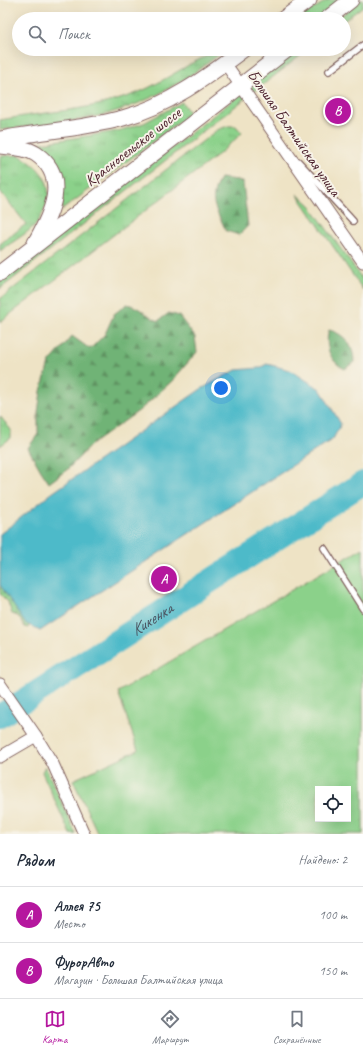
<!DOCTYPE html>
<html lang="ru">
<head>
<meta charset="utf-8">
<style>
	body { margin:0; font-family:Caveat,sans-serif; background:#f2f2f3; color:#1f2937 }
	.controls { position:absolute; right:12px; bottom:12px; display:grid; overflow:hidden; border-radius:0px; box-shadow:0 4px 16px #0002 }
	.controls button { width:36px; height:36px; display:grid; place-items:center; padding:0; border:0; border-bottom:1px solid #e0e1e3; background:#fff; color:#1f2937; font:20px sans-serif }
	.you { position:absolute; left:221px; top:388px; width:14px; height:14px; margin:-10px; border:3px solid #fff; border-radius:50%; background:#1a73e8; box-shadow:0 0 0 6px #1a73e833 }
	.badge { display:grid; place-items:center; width:26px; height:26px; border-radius:50%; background:#b5179e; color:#fff; font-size:13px; font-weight:700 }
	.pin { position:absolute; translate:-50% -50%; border:2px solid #fff; box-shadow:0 1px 4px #0006 }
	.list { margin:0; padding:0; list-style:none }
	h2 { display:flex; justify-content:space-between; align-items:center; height:52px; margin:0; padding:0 16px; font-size:17px }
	h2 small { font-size:13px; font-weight:400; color:#747a83 }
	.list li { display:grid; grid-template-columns:26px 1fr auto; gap:12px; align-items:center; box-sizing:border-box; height:56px; padding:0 16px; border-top:1px solid #e0e1e3 }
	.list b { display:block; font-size:15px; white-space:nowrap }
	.list p { margin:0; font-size:13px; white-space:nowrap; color:#747a83 }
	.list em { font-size:13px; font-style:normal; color:#747a83 }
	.icon { flex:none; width:22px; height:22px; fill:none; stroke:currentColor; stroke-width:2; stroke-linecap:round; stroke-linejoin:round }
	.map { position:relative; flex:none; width:363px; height:834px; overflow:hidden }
	.search { position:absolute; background:#fff; box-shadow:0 4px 16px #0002; left:12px; right:12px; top:12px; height:44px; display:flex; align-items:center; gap:10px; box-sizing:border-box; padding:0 14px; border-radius:22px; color:#747a83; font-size:15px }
	.sheet { height:164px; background:#fff }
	nav { display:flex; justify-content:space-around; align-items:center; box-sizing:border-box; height:56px; border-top:1px solid #e0e1e3; background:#fff; font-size:11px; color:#747a83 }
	nav a { display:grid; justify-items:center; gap:2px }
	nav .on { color:#b5179e }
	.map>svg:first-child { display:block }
	.grass { fill:url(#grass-tufts); stroke:#6a785a }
	.forest { fill:url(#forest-firs); stroke:#5d6950 }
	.wetland { fill:url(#wetland-marsh); stroke:#6a785a }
	.garden { fill:#8bd18a; stroke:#6a785a; fill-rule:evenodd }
	.water { fill:#4ebac9; stroke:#4c6c7a }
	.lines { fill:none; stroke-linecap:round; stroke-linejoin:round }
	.stream { stroke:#4ebac9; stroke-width:4 }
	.river { stroke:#4ebac9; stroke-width:24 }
	.service-casing { stroke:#836461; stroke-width:8 }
	.minor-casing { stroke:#836461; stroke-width:13 }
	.secondary-casing { stroke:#836461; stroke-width:17 }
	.service { stroke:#fff; stroke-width:5.5 }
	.minor { stroke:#fff; stroke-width:11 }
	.secondary { stroke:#fff; stroke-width:15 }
	.labels { text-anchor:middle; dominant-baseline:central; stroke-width:4; stroke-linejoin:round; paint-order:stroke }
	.street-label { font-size:16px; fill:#4a1f2b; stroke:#f7f3e8 }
	.water-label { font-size:17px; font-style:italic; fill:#4b5562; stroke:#f7f3e8 }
</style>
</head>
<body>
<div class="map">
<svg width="363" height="834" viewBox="0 0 363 834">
	<defs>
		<pattern id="grass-tufts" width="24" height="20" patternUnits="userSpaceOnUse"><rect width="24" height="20" fill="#8bd18a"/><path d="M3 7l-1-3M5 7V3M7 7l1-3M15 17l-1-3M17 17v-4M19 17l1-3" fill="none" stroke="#79b377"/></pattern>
		<pattern id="forest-firs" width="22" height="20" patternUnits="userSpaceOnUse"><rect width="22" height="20" fill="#70b376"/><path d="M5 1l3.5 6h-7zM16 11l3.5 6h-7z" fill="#5e9161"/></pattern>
		<pattern id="wetland-marsh" width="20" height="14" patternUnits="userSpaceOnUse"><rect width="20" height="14" fill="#8bd18a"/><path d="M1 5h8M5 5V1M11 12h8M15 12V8" fill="none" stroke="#79b377"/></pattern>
	</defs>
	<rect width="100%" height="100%" fill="#f7f3e8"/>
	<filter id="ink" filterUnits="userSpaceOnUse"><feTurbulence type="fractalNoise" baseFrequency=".025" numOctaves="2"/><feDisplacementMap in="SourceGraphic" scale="8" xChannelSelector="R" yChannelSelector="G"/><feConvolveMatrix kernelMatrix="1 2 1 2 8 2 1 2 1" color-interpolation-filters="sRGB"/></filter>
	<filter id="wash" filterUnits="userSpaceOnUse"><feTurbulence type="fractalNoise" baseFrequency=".012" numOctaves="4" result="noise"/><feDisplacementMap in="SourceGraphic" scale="16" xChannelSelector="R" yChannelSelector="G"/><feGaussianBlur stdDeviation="0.9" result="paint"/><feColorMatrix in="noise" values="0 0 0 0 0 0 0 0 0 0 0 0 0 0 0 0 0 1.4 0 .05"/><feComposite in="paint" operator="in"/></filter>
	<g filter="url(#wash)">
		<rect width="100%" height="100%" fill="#eee3c5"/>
		<g class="grass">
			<polygon points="328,0 344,0 315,19 296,19"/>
			<polygon points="361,0 363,0 363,6 344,21 344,19 337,19"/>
			<polygon points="299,49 309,49 0,289 0,281"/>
			<path d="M 225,50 C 194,74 163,95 126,108 C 86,122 42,124 0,130 L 0,120 C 47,111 92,111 137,93 C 167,81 194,57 225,50 Z"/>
			<path d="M 182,102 L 190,114 L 62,210 C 66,185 52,163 36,144 L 118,131 L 144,123 Z"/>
			<polygon points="228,126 236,126 242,133 218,155 0,322 0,299 217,130"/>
			<path d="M 19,155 C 45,170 58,189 40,218 C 32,232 13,241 0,251 L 0,244 L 26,224 L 0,191 L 0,156 Z"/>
			<polygon points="297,194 309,204 363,280 363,290"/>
			<polygon points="0,416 11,430 11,438 0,446"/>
			<polygon points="45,766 76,834 70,834 42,772"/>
		</g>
		<g class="forest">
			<path d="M 220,178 L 238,180 L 243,183 L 248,226 L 239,235 L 226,231 C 216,207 207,203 220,178 Z"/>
			<path d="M 127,304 C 140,307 146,315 158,321 L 169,313 L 179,316 L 195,337 L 197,352 L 172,381 L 140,410 L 91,445 L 68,469 L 49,483 L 41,471 L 28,448 L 38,434 L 38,412 L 41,391 L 49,363 L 72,336 L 90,349 L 105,334 L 114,314 Z"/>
			<path d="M 329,330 C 345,334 354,346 354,362 L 345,369 C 330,362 324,346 329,330 Z"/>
		</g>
		<polygon class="wetland" points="0,578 30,623 28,628 25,627 18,616 12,614 8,602 0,594"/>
		<path class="garden" d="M 363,548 L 363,834 L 98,834 L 73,780 L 138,750 L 118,692 ZM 318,789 L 348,789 L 348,819 L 318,819 Z"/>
		<polygon class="water" points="267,364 290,370 320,389 341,424 333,439 40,631 25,623 0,585 0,534 52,493 201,389 236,370 259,368"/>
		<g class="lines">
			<polyline class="stream" points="29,698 34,705"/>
			<path class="river" id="s1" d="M 0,716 L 363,483"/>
		</g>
	</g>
	<g filter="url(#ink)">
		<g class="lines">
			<defs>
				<g id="service">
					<polyline points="329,71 363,45"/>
					<polyline points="298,161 353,221"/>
					<polyline points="324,548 363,609"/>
				</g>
				<g id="minor">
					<polyline points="225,63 363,262"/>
					<polyline points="0,684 36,736 0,757"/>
					<polyline points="36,736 53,764 84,834"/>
				</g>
				<g id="secondary">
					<polyline points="283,19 309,0"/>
					<polyline points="327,19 351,0"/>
					<path d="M 0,139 C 41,131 83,129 123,118 C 168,106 207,77 244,49"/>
					<path d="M 0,146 C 11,147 26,147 36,154 C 70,177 51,215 35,243"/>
					<polyline points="0,273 288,49"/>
				</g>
			</defs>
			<use href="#service" class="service-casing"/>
			<use href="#minor" class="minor-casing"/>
			<use href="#secondary" class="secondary-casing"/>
			<use href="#service" class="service"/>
			<use href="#minor" class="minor"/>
			<use href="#secondary" class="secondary"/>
		</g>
	</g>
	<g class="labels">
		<g class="street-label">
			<text transform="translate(294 133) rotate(55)">Большая Балтийская улица</text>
			<text transform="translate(133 147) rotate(-38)">Красносельское шоссе</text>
		</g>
		<g class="water-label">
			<text stroke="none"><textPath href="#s1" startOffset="180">Кикенка</textPath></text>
		</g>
	</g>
</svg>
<div class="controls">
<button><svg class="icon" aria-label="locate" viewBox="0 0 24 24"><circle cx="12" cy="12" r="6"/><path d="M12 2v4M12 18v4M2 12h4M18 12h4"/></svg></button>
</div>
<div class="you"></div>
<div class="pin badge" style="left:164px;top:579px">A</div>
<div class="pin badge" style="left:338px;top:111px">B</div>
<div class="search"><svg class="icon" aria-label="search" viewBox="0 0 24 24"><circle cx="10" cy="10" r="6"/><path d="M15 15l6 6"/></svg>Поиск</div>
</div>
<section class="sheet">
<h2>Рядом<small>Найдено: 2</small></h2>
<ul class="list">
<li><span class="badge">A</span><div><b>Аллея 75</b><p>Место</p></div><em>100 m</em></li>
<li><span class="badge">B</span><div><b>ФурорАвто</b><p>Магазин · Большая Балтийская улица</p></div><em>150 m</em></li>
</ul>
</section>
<nav>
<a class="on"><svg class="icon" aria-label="map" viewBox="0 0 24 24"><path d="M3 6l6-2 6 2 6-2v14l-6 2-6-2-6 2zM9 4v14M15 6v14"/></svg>Карта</a>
<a><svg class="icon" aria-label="directions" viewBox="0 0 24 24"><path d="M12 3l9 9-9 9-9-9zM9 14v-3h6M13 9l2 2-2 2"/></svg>Маршрут</a>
<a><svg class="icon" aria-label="saved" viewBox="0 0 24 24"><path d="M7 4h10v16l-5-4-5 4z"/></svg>Сохранённые</a>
</nav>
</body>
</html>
